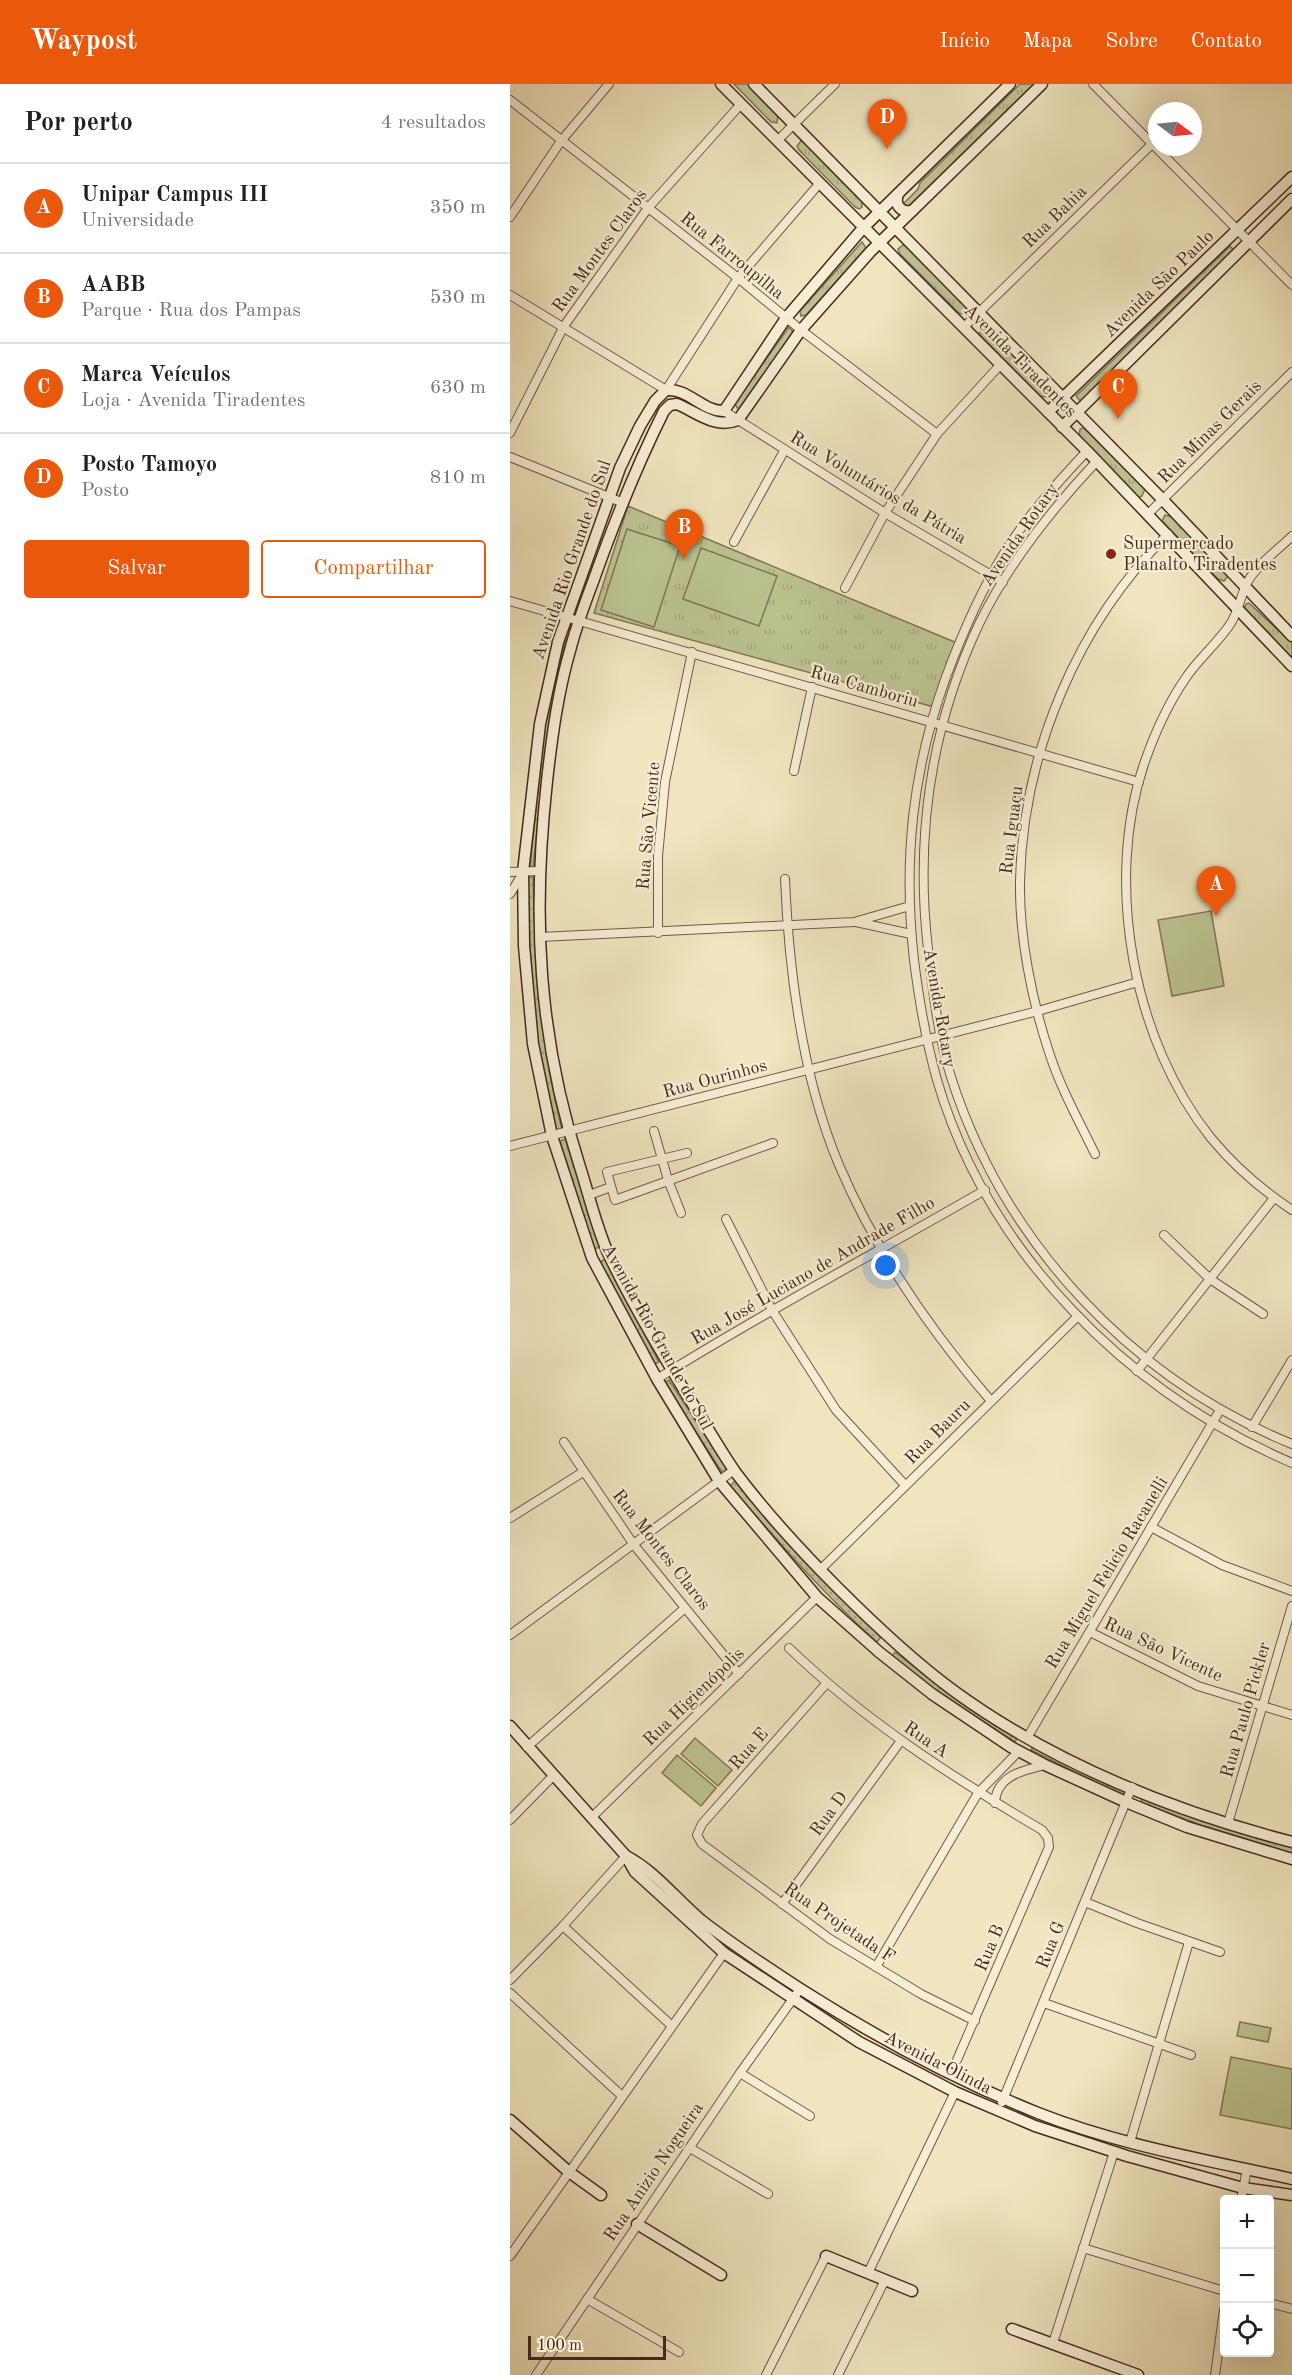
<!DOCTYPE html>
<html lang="pt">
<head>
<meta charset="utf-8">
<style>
	body { margin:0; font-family:"Old Standard TT",serif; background:#f2f2f2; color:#202124 }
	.controls { position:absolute; right:18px; bottom:18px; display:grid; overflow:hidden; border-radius:6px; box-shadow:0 6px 24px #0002 }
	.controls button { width:54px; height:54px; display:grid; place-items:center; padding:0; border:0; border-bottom:2px solid #e0e0e0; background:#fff; color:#202124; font:30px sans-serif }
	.compass { position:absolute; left:638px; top:18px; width:54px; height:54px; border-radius:50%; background:#fff; box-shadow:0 6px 24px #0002; rotate:106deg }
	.scale { position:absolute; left:18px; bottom:15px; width:138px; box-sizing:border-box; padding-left:6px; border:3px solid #4a291c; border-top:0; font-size:16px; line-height:21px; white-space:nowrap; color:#4a291c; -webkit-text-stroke:4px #f5eed5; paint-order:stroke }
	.you { position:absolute; left:376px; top:1182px; width:21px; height:21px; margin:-15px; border:4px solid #fff; border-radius:50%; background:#1a73e8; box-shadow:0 0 0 9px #1a73e833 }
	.badge { display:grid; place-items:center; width:39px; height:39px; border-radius:50%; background:#ea580c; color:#fff; font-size:20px; font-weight:700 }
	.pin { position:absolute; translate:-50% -50px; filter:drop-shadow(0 2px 3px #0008) }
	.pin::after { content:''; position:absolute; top:32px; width:21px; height:18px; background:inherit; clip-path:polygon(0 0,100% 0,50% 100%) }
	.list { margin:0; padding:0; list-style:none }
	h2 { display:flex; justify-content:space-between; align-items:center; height:78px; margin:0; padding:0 24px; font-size:26px }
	h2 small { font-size:20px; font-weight:400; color:#757577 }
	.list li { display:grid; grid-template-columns:39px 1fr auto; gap:18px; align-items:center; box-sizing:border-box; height:90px; padding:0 24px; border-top:2px solid #e0e0e0 }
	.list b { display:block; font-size:22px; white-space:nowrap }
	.list p { margin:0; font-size:20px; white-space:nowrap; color:#757577 }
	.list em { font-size:20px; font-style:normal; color:#757577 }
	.actions { display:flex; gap:12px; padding:18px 24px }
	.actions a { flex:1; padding:14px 0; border:2px solid #ea580c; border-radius:6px; text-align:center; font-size:21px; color:#ea580c }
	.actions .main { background:#ea580c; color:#fff }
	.icon { flex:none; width:33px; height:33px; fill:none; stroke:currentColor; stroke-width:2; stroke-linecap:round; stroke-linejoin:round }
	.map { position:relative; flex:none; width:782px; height:2291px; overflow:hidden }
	header { display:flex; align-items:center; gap:36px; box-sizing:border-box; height:84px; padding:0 30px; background:#ea580c; color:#fff }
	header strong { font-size:28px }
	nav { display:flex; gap:33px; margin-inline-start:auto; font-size:21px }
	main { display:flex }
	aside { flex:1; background:#fff }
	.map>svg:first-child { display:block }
	.grass { fill:url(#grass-dots); stroke:#827656; stroke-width:1.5 }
	.park { fill:url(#park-tufts); stroke:#827656; stroke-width:1.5 }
	.pitch { fill:#bbc491; stroke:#827656; stroke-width:1.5 }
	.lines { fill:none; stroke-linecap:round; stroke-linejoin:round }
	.street-casing { stroke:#745844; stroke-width:10 }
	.secondary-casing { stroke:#4a291c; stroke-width:13 }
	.street { stroke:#f5eed5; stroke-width:8 }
	.secondary { stroke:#f5eed5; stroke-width:10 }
	.poi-dot { fill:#8f2418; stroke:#f5eed5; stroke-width:2 }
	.labels { text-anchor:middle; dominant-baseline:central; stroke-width:4.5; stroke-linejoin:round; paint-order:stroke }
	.street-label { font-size:18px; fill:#4a291c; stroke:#f5eed5 }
	.poi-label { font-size:18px; fill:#4a291c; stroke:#f5eed5; text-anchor:start }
</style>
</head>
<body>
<header>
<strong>Waypost</strong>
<nav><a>Início</a><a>Mapa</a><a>Sobre</a><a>Contato</a></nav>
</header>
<main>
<aside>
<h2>Por perto<small>4 resultados</small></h2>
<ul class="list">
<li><span class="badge">A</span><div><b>Unipar Campus III</b><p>Universidade</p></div><em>350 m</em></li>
<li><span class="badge">B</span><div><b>AABB</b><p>Parque · Rua dos Pampas</p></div><em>530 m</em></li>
<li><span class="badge">C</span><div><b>Marca Veículos</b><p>Loja · Avenida Tiradentes</p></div><em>630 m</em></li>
<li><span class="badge">D</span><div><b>Posto Tamoyo</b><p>Posto</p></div><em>810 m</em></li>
</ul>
<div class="actions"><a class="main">Salvar</a><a>Compartilhar</a></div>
</aside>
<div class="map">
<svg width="782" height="2291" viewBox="0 0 782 2291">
	<defs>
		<pattern id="grass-dots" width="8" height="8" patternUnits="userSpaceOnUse" patternTransform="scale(1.5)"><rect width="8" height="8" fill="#bbc491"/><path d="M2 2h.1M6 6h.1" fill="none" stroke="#a2a87c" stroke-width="1.8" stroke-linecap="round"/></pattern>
		<pattern id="park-tufts" width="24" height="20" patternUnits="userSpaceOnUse" patternTransform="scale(1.5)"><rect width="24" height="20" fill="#bbc491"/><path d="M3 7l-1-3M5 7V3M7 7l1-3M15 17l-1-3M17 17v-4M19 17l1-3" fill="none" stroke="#a2a87c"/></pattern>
	</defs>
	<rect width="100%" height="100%" fill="#f0e5be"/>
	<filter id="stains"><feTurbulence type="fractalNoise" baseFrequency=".00333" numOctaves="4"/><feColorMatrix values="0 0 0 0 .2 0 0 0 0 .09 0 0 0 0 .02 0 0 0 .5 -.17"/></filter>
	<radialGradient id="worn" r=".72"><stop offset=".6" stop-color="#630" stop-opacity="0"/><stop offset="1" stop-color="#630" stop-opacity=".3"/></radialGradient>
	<g class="grass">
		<polygon points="60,538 64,540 39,639 23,783 20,783 35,638"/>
		<path d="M 18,793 L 23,793 C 25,879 31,962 52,1046 L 47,1047 L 28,961 L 20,864 Z"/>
		<polygon points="55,1055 90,1163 84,1165 50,1057"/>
		<polygon points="95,1175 149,1278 144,1280 90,1178"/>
		<polygon points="159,1296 217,1385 212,1388 154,1299"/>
		<path d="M 225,1397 C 272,1452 319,1504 371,1553 L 367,1558 C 313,1510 267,1456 220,1402 Z"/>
		<polygon points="385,1568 430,1603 508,1653 505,1658 427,1608 381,1573"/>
		<polygon points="524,1661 615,1706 613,1712 521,1666"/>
		<polygon points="633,1712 782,1762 782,1769 693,1742 631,1718"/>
	</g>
	<g class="park">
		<polygon points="224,0 238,0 268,30 267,39 261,38"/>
		<polygon points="510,0 525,0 397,125 393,120 408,105 410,99"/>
		<polygon points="291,57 294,58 352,116 352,123 349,125 345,123 289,66 287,62"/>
		<polygon points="352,158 356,164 296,231 291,232 290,227"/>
		<polygon points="393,161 397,162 457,223 457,228 451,230 448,228 390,170 388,165"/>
		<polygon points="720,162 725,168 571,318 566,312"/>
		<polygon points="279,243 283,248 231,324 227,324 225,319"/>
		<polygon points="472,243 476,243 537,306 537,313 529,312 469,250"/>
		<polygon points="574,344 635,405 632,412 628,413 569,353 570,345"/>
		<polygon points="118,422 447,559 424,623 84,529"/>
		<polygon points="655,431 662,433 717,489 718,492 714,497 708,495 652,437"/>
		<polygon points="739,519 782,559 782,575 734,526 736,520"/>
	</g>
	<g class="pitch">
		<polygon points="117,445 170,462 144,543 91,526"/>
		<polygon points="191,464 267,492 249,542 173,515"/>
		<polygon points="701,827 714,902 662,912 648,836"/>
		<polygon points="185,1654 222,1686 208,1702 171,1670"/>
		<polygon points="167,1671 206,1704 191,1722 152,1689"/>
		<polygon points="730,1938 761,1944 758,1958 727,1952"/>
		<polygon points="721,1973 782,1985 782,2045 710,2031"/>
	</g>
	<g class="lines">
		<defs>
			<g id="street">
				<polyline points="583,0 782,201"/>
				<polyline points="0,16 228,194 291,246 427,350"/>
				<polyline points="267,57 325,0"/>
				<polyline points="0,133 51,57 99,0"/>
				<polyline points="0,211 156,306"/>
				<polyline points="454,243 643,59"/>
				<polyline points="156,306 228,194 309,100"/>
				<polyline points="214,327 375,429 493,498"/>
				<polyline points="0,349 54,242 138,124 231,20"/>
				<path d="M 577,367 C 548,398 519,430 496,466 C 471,506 452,550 436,593 C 402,687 393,777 404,876 C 409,916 416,957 427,996 C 478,1170 619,1309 782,1379"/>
				<polyline points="0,373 111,418"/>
				<path d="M 587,377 C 541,426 498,480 469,540 C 421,642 405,753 418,865 C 423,908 428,952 441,993 C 494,1159 622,1295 782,1360"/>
				<polyline points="638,430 782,288"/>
				<path d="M 782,452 C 768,466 748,480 738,497 C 731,510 729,526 721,539 C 708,559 688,575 675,595 C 658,620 644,651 634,680 C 594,799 623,957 701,1054 C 724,1082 752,1106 782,1126"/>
				<polyline points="224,458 274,367"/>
				<polyline points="335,504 375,429 427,350 491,280"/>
				<polyline points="0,517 629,698"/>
				<polyline points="284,687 302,603"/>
				<polyline points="0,788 29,787"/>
				<path d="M 275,795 C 279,889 292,993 329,1081 C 366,1168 419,1245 481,1317"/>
				<polyline points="0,810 13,789"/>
				<polyline points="346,838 401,850"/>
				<polyline points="148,849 148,772 155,698 182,568"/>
				<polyline points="30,853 344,838 400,822"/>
				<polyline points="144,1047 158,1096 171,1129"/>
				<polyline points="0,1062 528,927 628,898"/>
				<polyline points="177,1069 97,1088 105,1116 263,1059"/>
				<path d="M 585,1070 C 569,1037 551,1005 540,971 C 522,918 509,852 510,797 C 513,669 567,540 658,450"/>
				<polyline points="79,1111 101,1103"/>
				<polyline points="216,1135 262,1226 326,1326 395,1401"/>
				<polyline points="654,1151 700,1195 753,1230"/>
				<polyline points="627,1287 764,1114"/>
				<path d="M 147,1295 C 254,1228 366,1169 475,1106"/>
				<polyline points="742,1343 782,1276"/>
				<polyline points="54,1358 124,1461 229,1590"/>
				<polyline points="0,1434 73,1388"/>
				<polyline points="641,1443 712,1481 782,1507"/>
				<polyline points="310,1486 568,1232"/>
				<polyline points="580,1548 688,1602 782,1631"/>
				<polyline points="0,1551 224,1386"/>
				<path d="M 279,1564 C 355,1637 442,1693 532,1746 L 538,1754 L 539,1763 L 447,1976"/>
				<polyline points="316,1600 192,1740 187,1751 192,1760 320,1855 411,1910 465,1937"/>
				<polyline points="517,1654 710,1326"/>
				<polyline points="17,1663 175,1524"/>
				<path d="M 485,1719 C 486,1692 513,1686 535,1681"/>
				<polyline points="81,1734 307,1513"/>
				<polyline points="0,1736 43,1692"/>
				<polyline points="718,1739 782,1522"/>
				<polyline points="575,1818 627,1839 710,1868"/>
				<polyline points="272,1820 390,1658"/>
				<polyline points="53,1842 162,1942"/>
				<polyline points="366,1883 468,1709 509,1667"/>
				<polyline points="0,1896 53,1842 116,1772"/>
				<polyline points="0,1909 112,2012"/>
				<polyline points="534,1919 681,1971"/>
				<polyline points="230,1989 300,2032"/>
				<polyline points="492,2018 622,1703"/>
				<polyline points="620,2058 679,1858"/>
				<polyline points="180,2064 258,2110"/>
				<polyline points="731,2116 737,2085"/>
				<polyline points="573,2164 714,2207"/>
				<polyline points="0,2172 214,1869"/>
				<polyline points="358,2189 445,2008"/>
				<polyline points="77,2215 169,2268"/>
				<polyline points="760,2219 782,2225"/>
				<polyline points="543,2259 604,2068"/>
				<polyline points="26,2291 230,1989 290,1905"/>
				<polyline points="256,2291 316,2172"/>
				<polyline points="328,2291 375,2196"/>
				<polyline points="705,2291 714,2226"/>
			</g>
			<g id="secondary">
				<polyline points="211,0 577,367 782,582"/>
				<polyline points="244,0 653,416 782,552"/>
				<path d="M 500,0 L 353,144 L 276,234 L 214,327 C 193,328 178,304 156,306 L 145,317 L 130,342 L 110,384 L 48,558 L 30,640 L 13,788 L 14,862 L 23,960 L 42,1052 L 82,1174 L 147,1295 L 209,1397 L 307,1513 L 369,1568 L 422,1610 L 501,1663 L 535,1681 L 616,1718 L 677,1743 L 782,1775"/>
				<path d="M 532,0 L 361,167 L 291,246 L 228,336 C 205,345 188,329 167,320 L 160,321 L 154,327 C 126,383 105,436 84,495 C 76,517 67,540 61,563 C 48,607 42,652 37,697 C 22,833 28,953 70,1083 C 79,1111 86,1142 98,1169 C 124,1224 156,1277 187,1327 C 200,1348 212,1369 226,1389 C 257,1430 292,1468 328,1504 C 365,1541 402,1576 444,1607 C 543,1679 663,1727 782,1758"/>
				<path d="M 388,110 C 384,121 391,129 402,127"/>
				<polyline points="538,328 782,93"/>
				<polyline points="552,343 782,115"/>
				<polyline points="0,1642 116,1772 125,1788 214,1869 349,1958 445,2008 525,2042 617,2072 733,2104 782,2111"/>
				<path d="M 116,1772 C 145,1787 166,1815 191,1836 C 223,1861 258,1884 292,1906 C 366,1953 446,1996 528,2029 C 609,2061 697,2076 782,2095"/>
				<polyline points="0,2036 59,2088 91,2111"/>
				<polyline points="127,2140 211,2191"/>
				<polyline points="316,2172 402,2207"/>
				<polyline points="502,2245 628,2291"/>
			</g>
		</defs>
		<use href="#street" class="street-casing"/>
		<use href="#secondary" class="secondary-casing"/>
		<use href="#street" class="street"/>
		<use href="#secondary" class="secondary"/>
	</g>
	<circle class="poi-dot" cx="601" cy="470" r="6"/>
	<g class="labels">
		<g class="street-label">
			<text transform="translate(545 133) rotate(-44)">Rua Bahia</text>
			<text transform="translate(90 167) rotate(-54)">Rua Montes Claros</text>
			<text transform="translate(222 172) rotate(39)">Rua Farroupilha</text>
			<text transform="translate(649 200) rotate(-44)">Avenida São Paulo</text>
			<text transform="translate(510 277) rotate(45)">Avenida Tiradentes</text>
			<text transform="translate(700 348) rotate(-45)">Rua Minas Gerais</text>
			<text transform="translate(368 404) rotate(31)">Rua Voluntários da Pátria</text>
			<text transform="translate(510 451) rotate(-55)">Avenida Rotary</text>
			<text transform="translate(62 476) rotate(-71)">Avenida Rio Grande do Sul</text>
			<text transform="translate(354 603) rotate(16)">Rua Camboriu</text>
			<text transform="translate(139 742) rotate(-85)">Rua São Vicente</text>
			<text transform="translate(502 746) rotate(-83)">Rua Iguaçu</text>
			<text transform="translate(429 924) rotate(80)">Avenida Rotary</text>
			<text transform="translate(205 995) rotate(-15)">Rua Ourinhos</text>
			<text transform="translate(303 1187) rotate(-30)">Rua José Luciano de Andrade Filho</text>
			<text transform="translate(147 1253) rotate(61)">Avenida Rio Grande do Sul</text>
			<text transform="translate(428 1348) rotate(-45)">Rua Bauru</text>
			<text transform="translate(151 1466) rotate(52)">Rua Montes Claros</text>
			<text transform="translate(597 1489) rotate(-59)">Rua Miguel Felicio Racanelli</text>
			<text transform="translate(653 1566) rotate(25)">Rua São Vicente</text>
			<text transform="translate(184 1613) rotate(-44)">Rua Higienópolis</text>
			<text transform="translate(736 1626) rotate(-74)">Rua Paulo Pickler</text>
			<text transform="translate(416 1656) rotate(34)">Rua A</text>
			<text transform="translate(239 1665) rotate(-49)">Rua E</text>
			<text transform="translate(319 1730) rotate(-54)">Rua D</text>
			<text transform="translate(329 1839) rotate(34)">Rua Projetada F</text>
			<text transform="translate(541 1861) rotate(-68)">Rua G</text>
			<text transform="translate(480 1864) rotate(-67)">Rua B</text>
			<text transform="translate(428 1979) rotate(27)">Avenida Olinda</text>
			<text transform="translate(144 2088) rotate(-56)">Rua Anizio Nogueira</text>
		</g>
		<g class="poi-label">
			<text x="613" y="460">Supermercado<tspan x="613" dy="21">Planalto Tiradentes</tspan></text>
		</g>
	</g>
	<rect width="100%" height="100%" filter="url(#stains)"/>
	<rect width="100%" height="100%" fill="url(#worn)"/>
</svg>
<div class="controls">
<button>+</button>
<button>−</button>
<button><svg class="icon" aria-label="locate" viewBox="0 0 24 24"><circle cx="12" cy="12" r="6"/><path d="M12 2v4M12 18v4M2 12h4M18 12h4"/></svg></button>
</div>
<svg class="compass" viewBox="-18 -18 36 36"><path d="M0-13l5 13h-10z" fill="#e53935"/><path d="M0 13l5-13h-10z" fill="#757577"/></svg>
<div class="scale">100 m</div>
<div class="you"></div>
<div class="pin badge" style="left:706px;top:832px">A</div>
<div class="pin badge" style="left:174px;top:475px">B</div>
<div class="pin badge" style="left:608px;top:335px">C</div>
<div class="pin badge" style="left:377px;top:65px">D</div>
</div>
</main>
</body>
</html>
